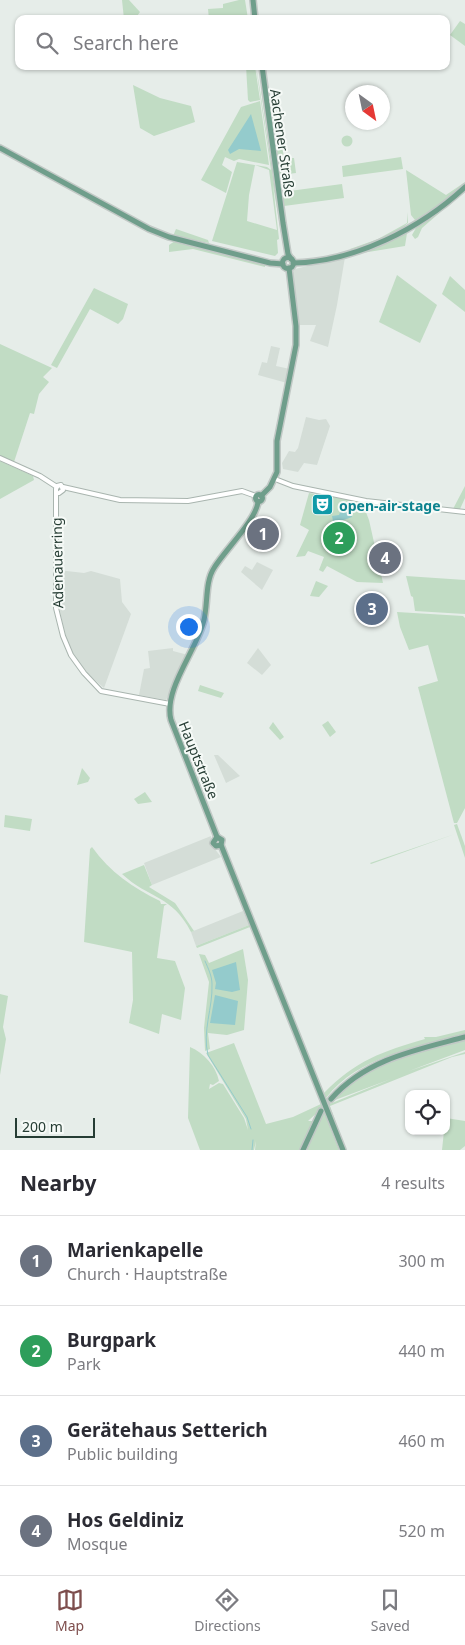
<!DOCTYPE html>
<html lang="en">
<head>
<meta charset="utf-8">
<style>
	body { margin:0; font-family:"Noto Sans",sans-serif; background:#f7f7f7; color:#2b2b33 }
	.controls { position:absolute; right:15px; bottom:15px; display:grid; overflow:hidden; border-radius:10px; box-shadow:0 1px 4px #0004 }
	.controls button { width:45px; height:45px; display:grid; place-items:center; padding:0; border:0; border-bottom:1px solid #e1e1e2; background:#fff; color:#2b2b33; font:25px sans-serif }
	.compass { position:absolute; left:345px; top:85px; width:45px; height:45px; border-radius:50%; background:#fff; box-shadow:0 1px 4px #0004; rotate:147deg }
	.scale { position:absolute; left:15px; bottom:12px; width:80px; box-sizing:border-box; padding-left:5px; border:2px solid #263d34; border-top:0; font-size:14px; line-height:18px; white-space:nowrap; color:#263d34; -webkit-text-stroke:4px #f6faf7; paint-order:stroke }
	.you { position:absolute; left:188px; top:626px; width:18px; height:18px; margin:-12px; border:4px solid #fff; border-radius:50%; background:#1a73e8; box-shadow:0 0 0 8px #1a73e833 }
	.badge { display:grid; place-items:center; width:32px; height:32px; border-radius:50%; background:#7e4e4d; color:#fff; font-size:16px; font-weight:700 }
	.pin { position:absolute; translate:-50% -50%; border:2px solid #fff; box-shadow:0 1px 5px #0006 }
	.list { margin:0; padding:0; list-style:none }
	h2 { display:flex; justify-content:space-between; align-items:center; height:65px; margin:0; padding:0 20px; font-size:21px }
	h2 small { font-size:16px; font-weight:400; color:#7c7c81 }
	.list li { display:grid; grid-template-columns:32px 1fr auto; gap:15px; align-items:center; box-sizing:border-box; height:90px; padding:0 20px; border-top:1px solid #e1e1e2 }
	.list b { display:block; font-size:19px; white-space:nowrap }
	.list p { margin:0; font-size:16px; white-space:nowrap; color:#7c7c81 }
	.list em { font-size:16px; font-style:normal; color:#7c7c81 }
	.icon { flex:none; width:28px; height:28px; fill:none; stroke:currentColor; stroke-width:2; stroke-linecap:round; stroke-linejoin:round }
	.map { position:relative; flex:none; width:465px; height:1150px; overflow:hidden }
	.search { position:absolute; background:#fff; box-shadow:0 1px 4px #0004; left:15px; right:15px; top:15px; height:55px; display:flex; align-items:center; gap:12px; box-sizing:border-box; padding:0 18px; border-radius:10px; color:#7c7c81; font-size:19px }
	.sheet { height:425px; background:#fff }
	nav { display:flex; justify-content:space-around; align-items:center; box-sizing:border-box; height:70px; border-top:1px solid #e1e1e2; background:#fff; font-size:14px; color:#7c7c81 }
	nav a { display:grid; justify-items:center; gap:2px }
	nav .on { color:#7e4e4d }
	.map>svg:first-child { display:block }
	.built { fill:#d4ddd7 }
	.green { fill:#c1dcc4; fill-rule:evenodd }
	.water { fill:#94cbcc }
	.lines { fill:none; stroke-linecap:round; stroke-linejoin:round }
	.stream { stroke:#94cbcc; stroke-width:1 }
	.major-tunnel { stroke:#c0cac5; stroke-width:5; stroke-dasharray:5 2.5; stroke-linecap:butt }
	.minor-casing { stroke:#a9b5af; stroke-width:6 }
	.major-casing { stroke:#c2c9c6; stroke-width:8 }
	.minor { stroke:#fff; stroke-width:4 }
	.major { stroke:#6f9e8b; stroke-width:5 }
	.labels { text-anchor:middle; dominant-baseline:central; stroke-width:4; stroke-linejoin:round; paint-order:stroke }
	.street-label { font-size:14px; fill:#263d34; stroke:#f6faf7 }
	.culture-label { font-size:14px; font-weight:bold; fill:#0d838f; stroke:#f6faf7; text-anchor:start }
</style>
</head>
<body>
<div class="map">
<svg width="465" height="1150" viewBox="0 0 465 1150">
	<rect width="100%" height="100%" fill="#e6ede9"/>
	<g class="built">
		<polygon points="345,257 337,305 328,347 310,341 316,325 299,325 293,272 295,269"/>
		<polygon points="271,346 280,348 276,366 290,369 287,383 258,375 262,362 267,363"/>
		<polygon points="306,417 319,420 326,419 330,426 317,465 304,463 298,472 283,469 282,463 289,451 295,452 298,448"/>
		<polygon points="257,562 273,570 262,590 241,572 245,566 252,570"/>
		<polygon points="58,570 84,573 91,571 120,579 122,602 131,614 104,688 89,675 73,654 65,635 58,602"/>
		<polygon points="173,648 173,651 188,655 166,700 139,695 144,669 150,668 148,651"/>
		<polygon points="258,648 271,665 262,675 247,663"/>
		<polygon points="214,755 218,755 240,776 226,783"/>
		<polygon points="211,836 211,844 221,857 152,885 144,863"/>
		<polygon points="243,911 249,925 196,946 191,932"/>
	</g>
	<g class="green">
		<polygon points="122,0 129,0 140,12 135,19 124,19"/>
		<polygon points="239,0 245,0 248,19 209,19 208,9 223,8 223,4"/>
		<polygon points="460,21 465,24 465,46 450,35"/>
		<polygon points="246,66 255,66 260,100 250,102 248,100"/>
		<path d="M 256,67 L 259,84 L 278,210 L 261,90 L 265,99 L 282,239 L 273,185 L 279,239 L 277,240 L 278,253 L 275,256 L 212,241 L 237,162 L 267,167 L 271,170 ZM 255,165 L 269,170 L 277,230 L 247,221 L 249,195 Z"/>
		<polygon points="133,85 160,98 191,106 195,122 154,136 140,128"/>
		<polygon points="260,101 269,165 239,159 234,161 225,157 222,165 232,172 226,193 201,180 241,107"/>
		<polygon points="271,104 275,104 284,158 294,158 296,173 280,175"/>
		<circle cx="347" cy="141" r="5.5"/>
		<polygon points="401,157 403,169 343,177 342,166"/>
		<polygon points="406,170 446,195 465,182 465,185 444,202 415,220 411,215"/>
		<polygon points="342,184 344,198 284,206 282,192"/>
		<polygon points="465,191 422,228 418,237 415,239 412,235 416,228"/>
		<path d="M 407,212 L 408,223 C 398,232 364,250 350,249 L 378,239 L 407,223 Z"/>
		<polygon points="176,229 208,240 209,243 173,236"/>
		<polygon points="407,233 405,246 356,254"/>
		<polygon points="175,241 265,264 265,267 193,249 169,252 169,245"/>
		<polygon points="397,275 437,305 420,343 379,322"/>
		<polygon points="450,276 465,290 465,312 442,294"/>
		<polygon points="94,288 128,304 123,319 118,324 90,309 57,368 51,365"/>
		<polygon points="0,344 52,368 43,377 49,382 39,394 34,414 30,413 14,462 0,456"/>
		<polygon points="0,461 33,476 34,480 0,499"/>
		<polygon points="465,486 465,498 460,509 453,509"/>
		<polygon points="309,493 362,502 369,520 383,583 357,582 327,566 323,572 319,570 324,557 308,551 305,556 296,557 309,530 300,525"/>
		<polygon points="406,576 465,580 465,614 415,611 413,597 411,596"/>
		<polygon points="316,581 328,586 319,597 310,596"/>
		<polygon points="397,612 463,616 465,618 465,808 457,823 454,823 418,687 438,681 428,645 409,650 400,627"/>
		<polygon points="200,685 224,693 221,698 198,691"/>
		<polygon points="328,721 336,732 330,737 322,725"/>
		<polygon points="273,722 284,737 280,740 269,728"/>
		<polygon points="82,768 90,778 88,782 77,785"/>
		<polygon points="145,792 152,802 138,804 134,799"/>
		<polygon points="5,815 32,819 30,831 4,827"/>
		<polygon points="457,824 465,846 465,858 454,825"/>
		<polygon points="455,834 371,864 370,863"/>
		<path d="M 92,847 C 110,872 133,888 160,901 L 161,904 L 167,904 L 164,906 L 157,958 L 175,961 L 185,988 L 181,1020 L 162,1014 L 159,1034 L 129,1023 L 133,1000 L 132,952 L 84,942 L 90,849 Z"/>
		<path d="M 144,865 L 152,885 L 149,887 L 175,903 L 194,931 L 191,932 C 172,895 149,899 122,874 Z"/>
		<polygon points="247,919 288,1022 250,927 197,948 196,946 249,925"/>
		<polygon points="243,949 248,980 244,1030 227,1035 208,1033 210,1049 205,1051 204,1028 209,982 199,954 205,955 209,963"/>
		<polygon points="0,994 8,996 3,1027 6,1039 0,1075"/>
		<path d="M 296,1023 L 324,1093 C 355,1061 383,1051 425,1039 L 424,1037 L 436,1037 L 465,1030 L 465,1034 C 418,1047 358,1056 326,1098 L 331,1099 L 356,1078 L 392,1060 L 465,1039 L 465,1050 L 409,1071 L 465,1052 L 465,1054 L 452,1057 L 330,1106 L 346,1150 L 327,1105 L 391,1079 L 327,1103 Z"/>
		<path d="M 234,1043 L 266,1124 L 293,1117 L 321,1104 L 339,1150 L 307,1150 L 323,1114 L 320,1110 L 308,1121 L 313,1121 L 300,1150 L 255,1150 L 256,1141 L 254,1150 L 200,1150 L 188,1118 L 190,1047 C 204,1053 216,1066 219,1081 L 213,1085 L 210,1084 L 209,1089 L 219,1083 L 223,1084 L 244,1118 L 248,1130 L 246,1119 L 206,1053 Z"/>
		<polygon points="446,1118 465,1121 465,1146 460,1150 442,1150 444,1131 446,1131"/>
	</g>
	<g class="water">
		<polygon points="251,114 261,151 239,149 230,154 228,150"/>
		<polygon points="341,510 351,514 352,517 341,521 333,521 332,516 339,515"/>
		<polygon points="236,962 240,990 232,992 215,989 216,983 212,970"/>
		<polygon points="215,995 238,1001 235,1025 210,1023"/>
	</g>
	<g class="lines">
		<g class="stream">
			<path d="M 205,961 C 208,968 212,976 212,984 C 213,1008 202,1031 208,1055 L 247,1117 L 251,1129"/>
			<polyline points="252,1150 253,1140"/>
		</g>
		<polyline class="major-tunnel" points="321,1111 331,1099"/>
		<defs>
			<g id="minor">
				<polyline points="0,458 40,476 57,487"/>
				<polyline points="275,479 293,486 366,501 465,512"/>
				<polyline points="63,487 120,500 188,501 242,491 256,496"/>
				<polyline points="59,493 63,490 61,485 57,486 56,489 56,608 63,636 71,655 84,673 101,691 170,704"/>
			</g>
			<g id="major">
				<polyline points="253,0 255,19"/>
				<polyline points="262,66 283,223 288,254 291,259"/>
				<polyline points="0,148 149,229 169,237 270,263 283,264"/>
				<circle cx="288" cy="263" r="5.5"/>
				<path d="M 293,263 C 355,262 421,228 465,187"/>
				<circle cx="259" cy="498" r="3.5"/>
				<polyline points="261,496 270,487 277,472 277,441 296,345 296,326 289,268"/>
				<path d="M 217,837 L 171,720 C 163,689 197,650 204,620 C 208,603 205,582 214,568 C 225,550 256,520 258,502"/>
				<polyline points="217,837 222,840 221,845 343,1150"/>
				<polyline points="217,837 213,843 216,846 221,845"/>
				<path d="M 331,1099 C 366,1059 416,1050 465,1037"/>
				<polyline points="303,1150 321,1111"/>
			</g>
		</defs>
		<use href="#minor" class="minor-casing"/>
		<use href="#major" class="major-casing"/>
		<use href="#minor" class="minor"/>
		<use href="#major" class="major"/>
	</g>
	<defs>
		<symbol id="theatre-square" viewBox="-11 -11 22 22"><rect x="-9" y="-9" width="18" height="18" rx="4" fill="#0f9aa8" stroke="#f6faf7"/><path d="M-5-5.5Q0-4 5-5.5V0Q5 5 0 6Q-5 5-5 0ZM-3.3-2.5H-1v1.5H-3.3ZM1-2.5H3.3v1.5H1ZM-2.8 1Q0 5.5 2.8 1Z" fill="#fff"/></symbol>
	</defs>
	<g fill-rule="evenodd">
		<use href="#theatre-square" x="310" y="492" width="25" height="25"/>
	</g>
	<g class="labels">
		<g class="street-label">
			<text transform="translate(283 143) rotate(82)">Aachener Straße</text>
			<text transform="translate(57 563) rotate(-91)">Adenauerring</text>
			<text transform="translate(199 760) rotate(68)">Hauptstraße</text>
		</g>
		<g class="culture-label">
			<text x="339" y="505">open-air-stage</text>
		</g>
	</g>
</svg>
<div class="controls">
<button><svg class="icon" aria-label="locate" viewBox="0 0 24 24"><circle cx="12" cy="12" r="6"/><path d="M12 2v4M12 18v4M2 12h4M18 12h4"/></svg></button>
</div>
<svg class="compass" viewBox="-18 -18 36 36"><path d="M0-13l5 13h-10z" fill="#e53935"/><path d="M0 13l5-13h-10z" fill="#7c7c81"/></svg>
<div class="scale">200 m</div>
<div class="you"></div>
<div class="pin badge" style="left:263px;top:534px;background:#6b7280">1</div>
<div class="pin badge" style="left:339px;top:538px;background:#2e9e5b">2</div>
<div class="pin badge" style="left:372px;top:609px;background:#5c6f8a">3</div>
<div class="pin badge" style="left:385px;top:558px;background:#6b7280">4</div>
<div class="search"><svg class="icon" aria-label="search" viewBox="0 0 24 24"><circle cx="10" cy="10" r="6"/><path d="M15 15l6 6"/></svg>Search here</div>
</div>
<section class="sheet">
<h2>Nearby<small>4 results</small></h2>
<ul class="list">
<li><span class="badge" style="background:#6b7280">1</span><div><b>Marienkapelle</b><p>Church · Hauptstraße</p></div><em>300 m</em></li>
<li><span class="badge" style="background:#2e9e5b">2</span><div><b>Burgpark</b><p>Park</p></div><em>440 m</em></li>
<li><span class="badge" style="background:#5c6f8a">3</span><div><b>Gerätehaus Setterich</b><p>Public building</p></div><em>460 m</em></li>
<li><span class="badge" style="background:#6b7280">4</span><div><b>Hos Geldiniz</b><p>Mosque</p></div><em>520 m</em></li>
</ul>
</section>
<nav>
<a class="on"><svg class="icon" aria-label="map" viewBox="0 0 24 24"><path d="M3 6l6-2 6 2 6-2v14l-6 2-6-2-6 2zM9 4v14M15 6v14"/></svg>Map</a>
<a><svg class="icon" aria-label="directions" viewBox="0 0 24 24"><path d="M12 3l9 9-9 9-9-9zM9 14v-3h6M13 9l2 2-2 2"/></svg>Directions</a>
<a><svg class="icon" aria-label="saved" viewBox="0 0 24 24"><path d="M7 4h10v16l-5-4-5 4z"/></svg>Saved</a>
</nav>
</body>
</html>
